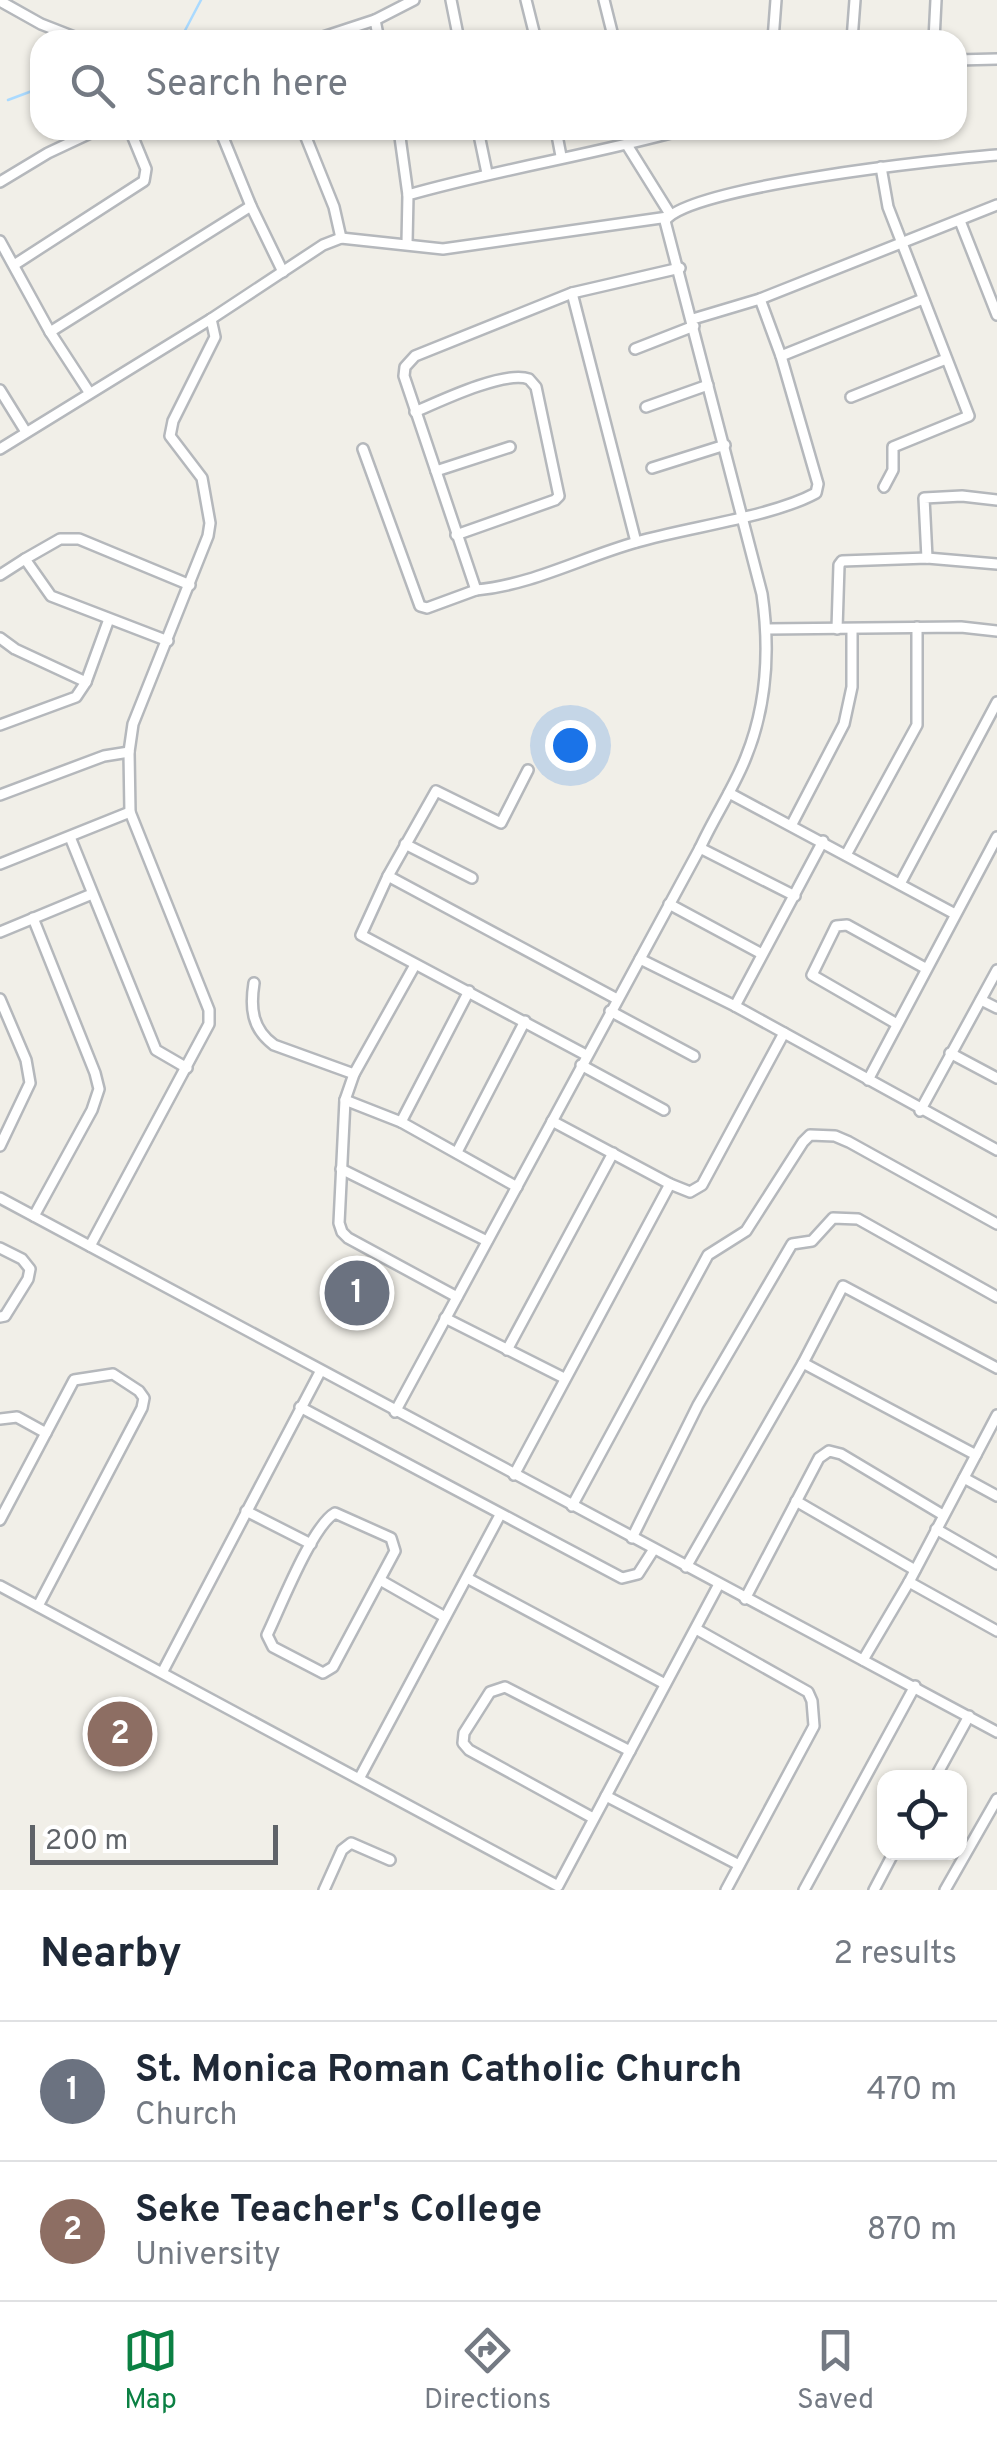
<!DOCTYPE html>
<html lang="en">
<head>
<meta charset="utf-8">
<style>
	body { margin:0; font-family:Overpass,sans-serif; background:#f2f2f3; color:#1f2937 }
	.controls { position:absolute; right:30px; bottom:30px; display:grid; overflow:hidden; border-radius:20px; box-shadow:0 2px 8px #0004 }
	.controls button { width:90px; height:90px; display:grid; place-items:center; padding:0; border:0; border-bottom:2px solid #e0e1e3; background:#fff; color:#1f2937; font:50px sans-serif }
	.scale { position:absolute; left:30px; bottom:25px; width:248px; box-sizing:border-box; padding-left:10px; border:5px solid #5f6368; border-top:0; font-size:28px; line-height:35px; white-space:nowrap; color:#5f6368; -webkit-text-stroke:8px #fff; paint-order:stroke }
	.you { position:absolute; left:570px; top:745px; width:35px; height:35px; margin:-25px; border:8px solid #fff; border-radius:50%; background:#1a73e8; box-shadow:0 0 0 15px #1a73e833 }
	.badge { display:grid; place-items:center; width:65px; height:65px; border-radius:50%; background:#0b8043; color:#fff; font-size:32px; font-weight:700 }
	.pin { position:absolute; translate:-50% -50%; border:5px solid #fff; box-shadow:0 2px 10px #0006 }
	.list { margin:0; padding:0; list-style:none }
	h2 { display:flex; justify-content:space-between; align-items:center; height:130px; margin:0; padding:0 40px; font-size:42px }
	h2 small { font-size:32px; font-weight:400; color:#747a83 }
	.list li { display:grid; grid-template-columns:65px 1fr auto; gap:30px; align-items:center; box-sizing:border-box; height:140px; padding:0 40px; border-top:2px solid #e0e1e3 }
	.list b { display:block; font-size:38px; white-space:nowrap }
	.list p { margin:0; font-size:32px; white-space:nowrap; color:#747a83 }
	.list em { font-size:32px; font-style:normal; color:#747a83 }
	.icon { flex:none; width:55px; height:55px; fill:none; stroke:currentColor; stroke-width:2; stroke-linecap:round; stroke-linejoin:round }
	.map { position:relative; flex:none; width:997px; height:1890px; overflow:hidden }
	.search { position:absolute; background:#fff; box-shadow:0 2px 8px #0004; left:30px; right:30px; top:30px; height:110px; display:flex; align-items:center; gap:25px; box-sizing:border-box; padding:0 35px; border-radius:30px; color:#747a83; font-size:38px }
	.sheet { height:410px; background:#fff }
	nav { display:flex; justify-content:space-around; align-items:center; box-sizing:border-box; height:140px; border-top:2px solid #e0e1e3; background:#fff; font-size:28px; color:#747a83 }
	nav a { display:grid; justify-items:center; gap:5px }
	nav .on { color:#0b8043 }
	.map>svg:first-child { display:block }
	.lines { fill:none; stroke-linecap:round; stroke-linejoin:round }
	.stream { stroke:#aadaff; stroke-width:2.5 }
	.minor-casing { stroke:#b5b8bc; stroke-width:14 }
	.minor { stroke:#fff; stroke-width:9 }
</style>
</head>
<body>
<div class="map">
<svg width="997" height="1890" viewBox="0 0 997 1890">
	<rect width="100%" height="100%" fill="#f1efe8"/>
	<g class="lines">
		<g class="stream">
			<polyline points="180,40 201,0"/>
			<polyline points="8,100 40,88"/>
		</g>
		<defs>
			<g id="minor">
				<polyline points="451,0 459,40"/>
				<polyline points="526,0 536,40"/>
				<polyline points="604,0 614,40"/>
				<polyline points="0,1 41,24 82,40"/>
				<polyline points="375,20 414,0"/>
				<polyline points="314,40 375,20 379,40"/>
				<polyline points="749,40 773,36"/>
				<polyline points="773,40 776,0"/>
				<polyline points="852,40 855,0"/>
				<polyline points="934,40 936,0"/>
				<polyline points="957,60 997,59"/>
				<polyline points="220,130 251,206 283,272"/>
				<polyline points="303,130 334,207 341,238"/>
				<polyline points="399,130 408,195"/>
				<polyline points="478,130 487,173"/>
				<polyline points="556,130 561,156"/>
				<polyline points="627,145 670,214"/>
				<polyline points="881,167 888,207 969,416 893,447 893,470 884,487"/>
				<polyline points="0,182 48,153 97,130"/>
				<polyline points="960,221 997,315"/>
				<polyline points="0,241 50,332 89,392"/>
				<path d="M 407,243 L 408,195 C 499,169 592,155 682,130"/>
				<polyline points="14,265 144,181 146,169 130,130"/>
				<path d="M 680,268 L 572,293 L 415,356 L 405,367 L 404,376 L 476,590 C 532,585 583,557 637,542 C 688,527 772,517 816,493 L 818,484 L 781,356 L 760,299"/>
				<polyline points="572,293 636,542"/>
				<polyline points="693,319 760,299 997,205"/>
				<polyline points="50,332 251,206"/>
				<polyline points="635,349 694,326"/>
				<polyline points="781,356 923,299"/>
				<polyline points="0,390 26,432"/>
				<polyline points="851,397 946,359"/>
				<polyline points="646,407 708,385"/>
				<path d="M 415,412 C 440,401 505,370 529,379 L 536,387 L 559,496 L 555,500 L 456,535"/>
				<polyline points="0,449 211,319 323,245 341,238 443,249 668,217"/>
				<polyline points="363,449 420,606 427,608 476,590"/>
				<polyline points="652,468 725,445"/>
				<polyline points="436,471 510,447"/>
				<polyline points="927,558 924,498 962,496 997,500"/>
				<polyline points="0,575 25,559"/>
				<polyline points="767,629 961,627 997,631"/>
				<polyline points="837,629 839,565 842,561 927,558 997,564"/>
				<polyline points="0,638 15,649 86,682"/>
				<polyline points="168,641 51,596 25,559 60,539 79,539 190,585"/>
				<polyline points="0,725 76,697 86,682 109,619"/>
				<polyline points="729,793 955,914"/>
				<polyline points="0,795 104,756 129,752"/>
				<polyline points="792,824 844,724 852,687 852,630"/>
				<polyline points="70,837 156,1050 187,1068"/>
				<polyline points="405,844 472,878"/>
				<polyline points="700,848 795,896"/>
				<polyline points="846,855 917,725 917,627"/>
				<polyline points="0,864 130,812"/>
				<polyline points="388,876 436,791 501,823 528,770"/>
				<polyline points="900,884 997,702"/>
				<polyline points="669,904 762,954"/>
				<polyline points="33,918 95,1073 99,1089 92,1110 34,1216"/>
				<polyline points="0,932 92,894"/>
				<polyline points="640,959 735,1006 997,1150"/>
				<polyline points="415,965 354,1074 345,1100 339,1223 342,1232 348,1238 457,1297"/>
				<path d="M 254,983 C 250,1008 252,1029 274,1045 L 354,1074"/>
				<polyline points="0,999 26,1060 30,1083 0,1146"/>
				<polyline points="981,1000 997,1008"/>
				<polyline points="735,1006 823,841"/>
				<polyline points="610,1011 694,1056"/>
				<polyline points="897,1024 812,975 836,926 847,925 925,968"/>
				<polyline points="950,1053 997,1078"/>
				<polyline points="586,1055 361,935 388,876 617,999"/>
				<polyline points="581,1065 664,1110"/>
				<polyline points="868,1080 997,837"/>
				<polyline points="345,1100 401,1122 517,1187"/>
				<polyline points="920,1111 997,970"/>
				<polyline points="552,1121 670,1184 690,1192 702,1185 784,1033"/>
				<polyline points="401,1122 469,991"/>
				<polyline points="457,1152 525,1021"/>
				<polyline points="341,1169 487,1241"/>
				<polyline points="0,1198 997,1732"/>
				<polyline points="90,1246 209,1024 209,1010 130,812 129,752 133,724 208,536 210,523 202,478 170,436 173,421 215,337 211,319"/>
				<polyline points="0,1248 22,1259 30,1269 28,1279 5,1316 0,1317"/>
				<polyline points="445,1318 564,1378"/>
				<polyline points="507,1350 613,1153"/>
				<polyline points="803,1363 976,1455"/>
				<polyline points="300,1407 622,1578 638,1574 654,1549"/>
				<path d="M 395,1412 L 700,848 C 714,817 734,788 746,757 C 767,705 770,649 762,594 L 665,221 C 688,186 945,159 997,155"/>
				<polyline points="0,1419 17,1417 46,1433"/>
				<polyline points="514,1475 670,1184"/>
				<polyline points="964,1478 997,1496"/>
				<polyline points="796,1501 915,1570"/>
				<polyline points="572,1506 708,1255 746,1231 803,1142 810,1135 835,1136 849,1142 997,1224"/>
				<polyline points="246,1511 311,1544"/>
				<path d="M 335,1513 L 391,1538 L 395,1551 L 333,1667 L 323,1673 L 273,1647 L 267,1635 C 280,1608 312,1526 335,1513 Z"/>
				<polyline points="0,1520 74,1380 113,1374 139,1391 144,1398 142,1408 38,1606"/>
				<polyline points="936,1529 997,1564"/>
				<polyline points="632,1538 698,1405 792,1244 812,1241 833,1218 858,1219 997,1297"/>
				<polyline points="686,1567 803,1363 843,1286 997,1368"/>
				<polyline points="467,1578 665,1684"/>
				<polyline points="380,1580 445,1617"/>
				<polyline points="909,1582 997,1631"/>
				<polyline points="0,1586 558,1886 719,1584"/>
				<polyline points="745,1599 819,1458 829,1451 841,1454 943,1515"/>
				<polyline points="696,1629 808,1692 812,1701 814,1726 726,1890"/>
				<polyline points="863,1660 909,1582 997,1415"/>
				<polyline points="163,1671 320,1372"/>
				<polyline points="360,1777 500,1515"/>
				<polyline points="935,1778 969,1716"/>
				<polyline points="606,1796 739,1865"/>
				<polyline points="593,1818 469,1750 463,1743 464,1733 490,1692 505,1687 630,1751"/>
				<polyline points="324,1890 342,1850 351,1843 390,1860"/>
				<polyline points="804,1890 915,1686"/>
				<polyline points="874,1890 894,1852"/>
				<polyline points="945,1890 997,1799"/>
			</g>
		</defs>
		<use href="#minor" class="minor-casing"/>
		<use href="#minor" class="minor"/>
	</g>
</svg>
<div class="controls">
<button><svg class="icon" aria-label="locate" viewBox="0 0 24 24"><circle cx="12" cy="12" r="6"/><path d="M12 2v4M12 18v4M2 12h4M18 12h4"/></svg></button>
</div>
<div class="scale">200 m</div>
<div class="you"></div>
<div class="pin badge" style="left:357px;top:1293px;background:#6b7280">1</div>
<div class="pin badge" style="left:120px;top:1734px;background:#8d6e63">2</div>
<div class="search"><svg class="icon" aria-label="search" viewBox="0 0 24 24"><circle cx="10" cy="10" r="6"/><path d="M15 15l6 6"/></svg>Search here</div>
</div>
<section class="sheet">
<h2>Nearby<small>2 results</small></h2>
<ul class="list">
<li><span class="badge" style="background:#6b7280">1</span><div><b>St. Monica Roman Catholic Church</b><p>Church</p></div><em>470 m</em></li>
<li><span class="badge" style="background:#8d6e63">2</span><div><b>Seke Teacher's College</b><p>University</p></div><em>870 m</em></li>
</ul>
</section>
<nav>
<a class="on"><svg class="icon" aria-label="map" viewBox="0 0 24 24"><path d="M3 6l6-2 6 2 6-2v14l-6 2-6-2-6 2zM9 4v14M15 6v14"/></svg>Map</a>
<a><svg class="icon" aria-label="directions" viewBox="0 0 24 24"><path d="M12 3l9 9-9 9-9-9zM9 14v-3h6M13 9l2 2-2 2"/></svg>Directions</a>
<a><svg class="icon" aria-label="saved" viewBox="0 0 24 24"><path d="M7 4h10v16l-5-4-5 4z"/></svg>Saved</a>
</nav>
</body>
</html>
